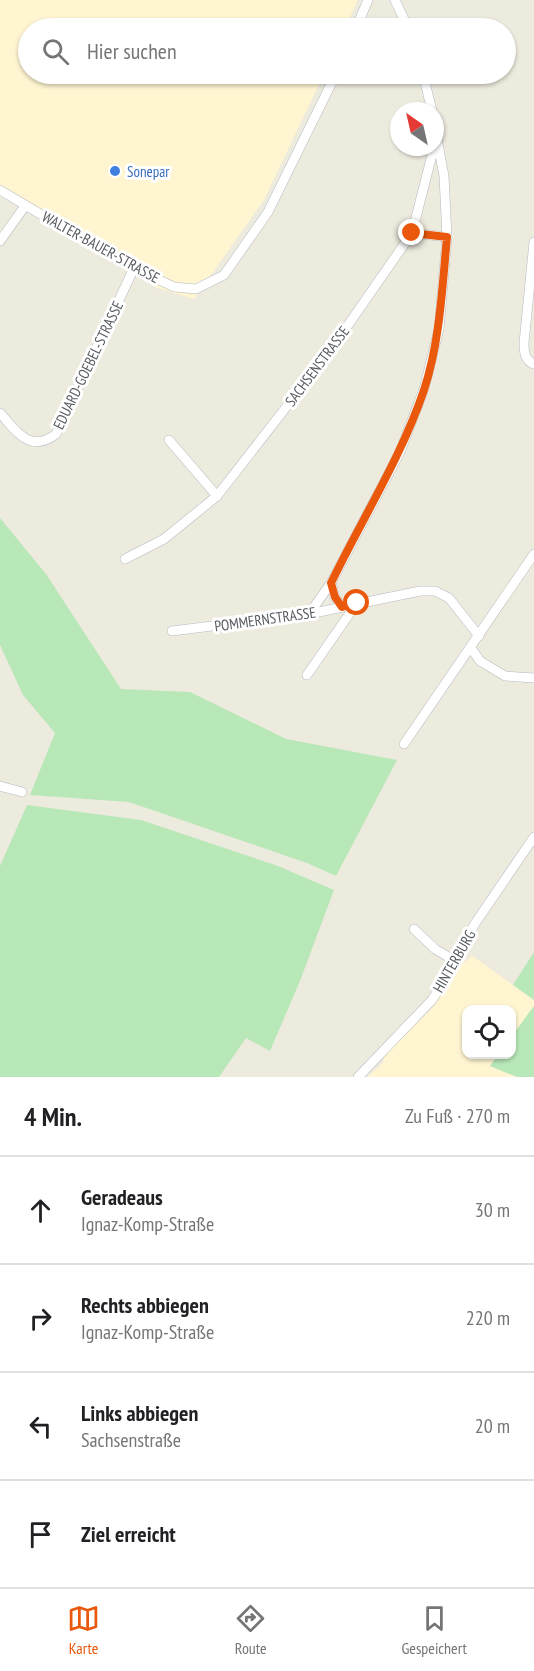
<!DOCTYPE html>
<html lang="de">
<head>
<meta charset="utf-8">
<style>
	body { margin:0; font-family:"PT Sans Narrow",sans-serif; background:#f2f2f2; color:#202124 }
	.controls { position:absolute; right:18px; bottom:18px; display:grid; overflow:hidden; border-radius:12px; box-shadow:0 2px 4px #0004 }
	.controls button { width:54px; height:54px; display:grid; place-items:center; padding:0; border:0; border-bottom:2px solid #e0e0e0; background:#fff; color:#202124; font:30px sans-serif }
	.compass { position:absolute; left:390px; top:102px; width:54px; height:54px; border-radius:50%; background:#fff; box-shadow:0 2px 4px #0004; rotate:326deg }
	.stop { position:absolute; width:18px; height:18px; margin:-14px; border:4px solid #ea580c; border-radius:50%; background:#fff }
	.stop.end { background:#ea580c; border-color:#fff; box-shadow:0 2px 6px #0008 }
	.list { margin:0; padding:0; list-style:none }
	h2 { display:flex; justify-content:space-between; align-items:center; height:78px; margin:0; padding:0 24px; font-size:26px }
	h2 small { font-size:20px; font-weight:400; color:#757577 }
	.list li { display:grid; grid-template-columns:39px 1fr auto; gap:18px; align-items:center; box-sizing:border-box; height:108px; padding:0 24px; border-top:2px solid #e0e0e0 }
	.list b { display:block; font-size:22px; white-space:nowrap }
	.list p { margin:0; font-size:20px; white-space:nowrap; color:#757577 }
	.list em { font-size:20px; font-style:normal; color:#757577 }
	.icon { flex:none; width:33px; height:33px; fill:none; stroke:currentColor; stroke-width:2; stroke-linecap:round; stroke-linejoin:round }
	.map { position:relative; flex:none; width:534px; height:1077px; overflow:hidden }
	.search { position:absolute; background:#fff; box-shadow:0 2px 4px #0004; left:18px; right:18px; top:18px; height:66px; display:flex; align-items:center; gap:15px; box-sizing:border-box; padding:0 21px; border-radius:33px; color:#757577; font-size:22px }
	.sheet { height:510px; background:#fff }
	nav { display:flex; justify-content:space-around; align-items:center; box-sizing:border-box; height:84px; border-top:2px solid #e0e0e0; background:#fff; font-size:16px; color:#757577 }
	nav a { display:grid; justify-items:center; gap:3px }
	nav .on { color:#ea580c }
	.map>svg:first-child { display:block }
	.commercial { fill:#fff5d1 }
	.green { fill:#b8e8b8 }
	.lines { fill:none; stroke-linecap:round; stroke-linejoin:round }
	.minor-casing { stroke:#b7bac0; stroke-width:10 }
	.minor { stroke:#fff; stroke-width:9 }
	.route { stroke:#ea580c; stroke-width:8 }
	.shop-dot { fill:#3f7fe0; stroke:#fff; stroke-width:2 }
	.labels { text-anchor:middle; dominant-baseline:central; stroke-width:6; stroke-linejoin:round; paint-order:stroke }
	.shop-label { font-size:15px; fill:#366cbe; stroke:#fff; text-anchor:start }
	.street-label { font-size:15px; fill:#585c62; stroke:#fff }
</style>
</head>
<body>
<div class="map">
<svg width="534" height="1077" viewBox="0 0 534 1077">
	<rect width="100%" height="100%" fill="#edeade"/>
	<g class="commercial">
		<polygon points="0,0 358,0 345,28 28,28 28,74 324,74 264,200 194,299 157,288 0,191"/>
		<polygon points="471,955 534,1000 534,1006 512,1036 512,1010 466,1010 466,1054 498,1055 490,1066 517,1077 367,1077 380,1066 384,1060 383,1057 429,1011 463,963 471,957"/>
	</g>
	<g class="green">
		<polygon points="0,518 46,574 121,689 190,692 286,739 397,760 336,876 307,863 129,802 30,795 55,733 23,695 0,645"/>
		<polygon points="27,805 141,820 278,866 334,890 300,981 270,1051 246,1038 219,1077 0,1077 0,866"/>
		<polygon points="534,952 534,1000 513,985"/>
		<polygon points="534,1006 534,1077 517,1077 490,1066 498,1055 512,1054 512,1036"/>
	</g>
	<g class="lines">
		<defs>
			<g id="minor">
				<polyline points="395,0 408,28"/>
				<polyline points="356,28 368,0"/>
				<polyline points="423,74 432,111"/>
				<polyline points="0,190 89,243 134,268 174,287 196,289 224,275 268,212 336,74"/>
				<polyline points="412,233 447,237"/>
				<polyline points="0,241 25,206"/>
				<path d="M 534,242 L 524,343 C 524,352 525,361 534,364"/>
				<path d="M 0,413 C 16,431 30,454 56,434 L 134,268"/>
				<polyline points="169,440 217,496"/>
				<polyline points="125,559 164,539 217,496 330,351 412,233 434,147"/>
				<polyline points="331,583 335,597 342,607"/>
				<polyline points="309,614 331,583 400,452 424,389 439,329 447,237 444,176 435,128"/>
				<polyline points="172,631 309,614 420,591 435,591 449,598 479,636"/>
				<polyline points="471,648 480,661 505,676 534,678"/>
				<polyline points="307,675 357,603"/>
				<polyline points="404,744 534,554"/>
				<polyline points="0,786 22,792"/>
				<polyline points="414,929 435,949 457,962"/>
				<polyline points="358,1077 432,1000 457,962 474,925 534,837"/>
			</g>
		</defs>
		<use href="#minor" class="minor-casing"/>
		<use href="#minor" class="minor"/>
	</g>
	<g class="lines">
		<path class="route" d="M 357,603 L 342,607 L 335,597 L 331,583 C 362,519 401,458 424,390 C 440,341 442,289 447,237 L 412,233"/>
	</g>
	<circle class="shop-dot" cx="115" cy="171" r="6"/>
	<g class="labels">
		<g class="shop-label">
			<text x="127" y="171">Sonepar</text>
		</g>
		<g class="street-label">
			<text transform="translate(101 247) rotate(29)">WALTER-BAUER-STRASSE</text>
			<text transform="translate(88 365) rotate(-64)">EDUARD-GOEBEL-STRASSE</text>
			<text transform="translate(317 366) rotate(-53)">SACHSENSTRASSE</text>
			<text transform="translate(265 619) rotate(-8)">POMMERNSTRASSE</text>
			<text transform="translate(454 961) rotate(-60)">HINTERBURG</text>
		</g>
	</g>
</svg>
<div class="controls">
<button><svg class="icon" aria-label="locate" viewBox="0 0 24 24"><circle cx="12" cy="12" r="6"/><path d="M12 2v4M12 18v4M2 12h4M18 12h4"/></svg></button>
</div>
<svg class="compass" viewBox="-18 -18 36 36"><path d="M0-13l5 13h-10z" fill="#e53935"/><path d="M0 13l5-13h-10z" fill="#757577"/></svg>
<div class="stop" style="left:357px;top:603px"></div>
<div class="stop end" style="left:412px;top:233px"></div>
<div class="search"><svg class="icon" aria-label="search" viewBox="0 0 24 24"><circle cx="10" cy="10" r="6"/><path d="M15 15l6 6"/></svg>Hier suchen</div>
</div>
<section class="sheet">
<h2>4 Min.<small>Zu Fuß · 270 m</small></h2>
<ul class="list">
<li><svg class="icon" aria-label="ahead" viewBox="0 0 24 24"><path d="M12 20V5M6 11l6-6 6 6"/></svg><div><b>Geradeaus</b><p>Ignaz-Komp-Straße</p></div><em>30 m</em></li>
<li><svg class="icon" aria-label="right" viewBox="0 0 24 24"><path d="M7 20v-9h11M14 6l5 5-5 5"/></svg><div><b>Rechts abbiegen</b><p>Ignaz-Komp-Straße</p></div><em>220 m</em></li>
<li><svg class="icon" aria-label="left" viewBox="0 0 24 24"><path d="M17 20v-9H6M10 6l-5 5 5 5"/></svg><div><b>Links abbiegen</b><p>Sachsenstraße</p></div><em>20 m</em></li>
<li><svg class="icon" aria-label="arrive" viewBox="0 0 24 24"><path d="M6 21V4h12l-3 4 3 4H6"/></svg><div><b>Ziel erreicht</b></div></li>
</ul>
</section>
<nav>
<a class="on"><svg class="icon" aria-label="map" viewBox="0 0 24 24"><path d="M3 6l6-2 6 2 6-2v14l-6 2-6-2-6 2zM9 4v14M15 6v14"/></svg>Karte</a>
<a><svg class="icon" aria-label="directions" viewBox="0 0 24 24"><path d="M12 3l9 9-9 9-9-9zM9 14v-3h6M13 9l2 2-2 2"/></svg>Route</a>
<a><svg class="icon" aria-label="saved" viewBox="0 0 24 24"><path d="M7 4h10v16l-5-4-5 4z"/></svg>Gespeichert</a>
</nav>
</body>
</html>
